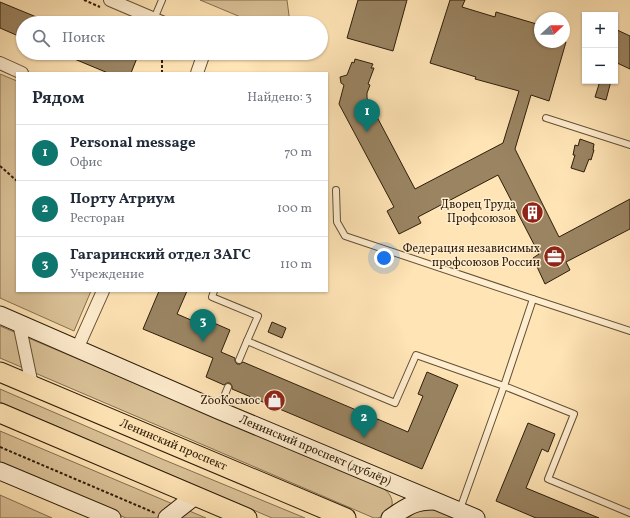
<!DOCTYPE html>
<html lang="ru">
<head>
<meta charset="utf-8">
<style>
	body { margin:0; font-family:Vollkorn,serif; background:#f2f2f3; color:#1f2937 }
	.controls { position:absolute; right:12px; top:12px; display:grid; overflow:hidden; border-radius:0px; box-shadow:0 1px 3px #0004 }
	.controls button { width:36px; height:36px; display:grid; place-items:center; padding:0; border:0; border-bottom:1px solid #e0e1e3; background:#fff; color:#1f2937; font:20px sans-serif }
	.compass { position:absolute; left:534px; top:12px; width:36px; height:36px; border-radius:50%; background:#fff; box-shadow:0 1px 3px #0004; rotate:68deg }
	.you { position:absolute; left:384px; top:258px; width:14px; height:14px; margin:-10px; border:3px solid #fff; border-radius:50%; background:#1a73e8; box-shadow:0 0 0 6px #1a73e833 }
	.badge { display:grid; place-items:center; width:26px; height:26px; border-radius:50%; background:#0f766e; color:#fff; font-size:13px; font-weight:700 }
	.pin { position:absolute; translate:-50% -33px; filter:drop-shadow(0 1px 2px #0008) }
	.pin::after { content:''; position:absolute; top:21px; width:14px; height:12px; background:inherit; clip-path:polygon(0 0,100% 0,50% 100%) }
	.list { margin:0; padding:0; list-style:none }
	h2 { display:flex; justify-content:space-between; align-items:center; height:52px; margin:0; padding:0 16px; font-size:17px }
	h2 small { font-size:13px; font-weight:400; color:#747a83 }
	.list li { display:grid; grid-template-columns:26px 1fr auto; gap:12px; align-items:center; box-sizing:border-box; height:56px; padding:0 16px; border-top:1px solid #e0e1e3 }
	.list b { display:block; font-size:15px; white-space:nowrap }
	.list p { margin:0; font-size:13px; white-space:nowrap; color:#747a83 }
	.list em { font-size:13px; font-style:normal; color:#747a83 }
	.icon { flex:none; width:22px; height:22px; fill:none; stroke:currentColor; stroke-width:2; stroke-linecap:round; stroke-linejoin:round }
	.map { position:relative; flex:none; width:630px; height:518px; overflow:hidden }
	.search { position:absolute; background:#fff; box-shadow:0 1px 3px #0004; left:16px; top:16px; width:312px; height:44px; display:flex; align-items:center; gap:10px; box-sizing:border-box; padding:0 14px; border-radius:22px; color:#747a83; font-size:15px }
	.panel { position:absolute; background:#fff; box-shadow:0 1px 3px #0004; left:16px; top:72px; width:312px; height:220px; border-radius:0px }
	.map>svg:first-child { display:block }
	.green { fill:#dbc298; stroke:#847050 }
	.building { fill:#9a8462; stroke:#2d1d09 }
	.lines { fill:none; stroke-linecap:round; stroke-linejoin:round }
	.lane-casing { stroke:#624f34; stroke-width:8 }
	.street-casing { stroke:#624f34; stroke-width:14 }
	.secondary-casing { stroke:#2d1d09; stroke-width:19 }
	.primary-casing { stroke:#2d1d09; stroke-width:21 }
	.path { stroke:#2d1d09; stroke-width:2; stroke-dasharray:3 2; stroke-linecap:butt }
	.lane { stroke:#ffedcf; stroke-width:6 }
	.street { stroke:#ffedcf; stroke-width:12 }
	.secondary { stroke:#ffedcf; stroke-width:17 }
	.primary { stroke:#ffe4b5; stroke-width:19 }
	.labels { text-anchor:middle; dominant-baseline:central; stroke-width:3; stroke-linejoin:round; paint-order:stroke }
	.poi-label { font-size:12px; fill:#2d1d09; stroke:#ffedcf; text-anchor:end }
	.street-label { font-size:12px; fill:#2d1d09; stroke:#ffedcf }
</style>
</head>
<body>
<div class="map">
<svg width="630" height="518" viewBox="0 0 630 518">
	<rect width="100%" height="100%" fill="#ffe4b5"/>
	<filter id="stains"><feTurbulence type="fractalNoise" baseFrequency=".005" numOctaves="4"/><feColorMatrix values="0 0 0 0 .2 0 0 0 0 .09 0 0 0 0 .02 0 0 0 .5 -.17"/></filter>
	<radialGradient id="worn" r=".72"><stop offset=".6" stop-color="#630" stop-opacity="0"/><stop offset="1" stop-color="#630" stop-opacity=".3"/></radialGradient>
	<g class="green">
		<polygon points="200,0 287,0 290,23 255,23"/>
		<polygon points="0,74 17,81 17,291 91,291 74,331 0,298"/>
		<path d="M 0,326 L 383,488 C 399,499 393,518 374,518 L 0,358 Z"/>
		<polygon points="0,389 162,459 305,518 272,518 0,402"/>
		<polygon points="0,431 206,518 126,518 0,465"/>
		<polygon points="0,495 52,518 0,518"/>
		<polygon points="427,504 460,518 408,518"/>
	</g>
	<g class="building">
		<polygon points="358,0 407,0 393,51 347,38"/>
		<polygon points="450,0 465,0 462,7 495,17 496,12 540,25 540,42 566,42 549,101 531,95 515,149 559,237 630,199 630,229 566,262 570,270 545,284 533,258 539,254 498,175 418,217 421,223 399,234 387,211 394,207 339,104 344,85 341,83 340,77 347,75 352,62 354,63 355,59 373,64 371,68 374,68 368,84 370,85 367,93 367,98 415,189 503,143 519,91 475,79 476,77 430,63"/>
		<polygon points="0,2 51,23 23,23 23,38 0,28"/>
		<polygon points="615,29 630,36 630,69 615,62"/>
		<polygon points="60,53 124,53 137,58 131,73 108,73"/>
		<polygon points="600,81 611,81 606,100 595,97"/>
		<polygon points="580,139 594,144 593,150 594,150 591,160 589,159 584,172 571,168 575,155 573,155 575,145 578,146"/>
		<polygon points="159,291 187,291 177,314 205,326 207,320 230,330 221,352 235,358 235,361 237,364 240,364 243,362 408,432 423,396 418,394 427,372 458,385 422,469 232,389 232,386 230,383 227,383 224,385 206,377 213,358 143,329"/>
		<polygon points="272,322 286,328 282,338 268,332"/>
		<polygon points="528,423 555,434 548,452 542,449 526,488 599,518 536,518 496,501"/>
	</g>
	<g class="lines">
		<defs>
			<g id="lane">
				<polyline points="154,19 162,0"/>
				<polyline points="546,118 630,145"/>
				<polyline points="336,190 337,222 345,236 533,299"/>
				<polyline points="214,291 212,297 258,316 247,341 395,403 416,355 504,386 460,509"/>
				<polyline points="630,331 533,299 504,386 574,414 548,479 630,513"/>
				<polyline points="239,360 247,341"/>
				<polyline points="219,409 228,387"/>
			</g>
			<g id="street">
				<polyline points="110,0 164,23"/>
				<polyline points="0,63 22,73"/>
				<polyline points="197,73 204,53"/>
				<polyline points="19,323 32,385"/>
				<polyline points="77,349 103,291"/>
			</g>
			<g id="secondary">
				<path id="s1" d="M 0,315 L 218,410 L 476,518"/>
				<polyline points="0,471 112,518"/>
				<polyline points="167,518 195,496"/>
				<path d="M 390,518 C 406,507 414,501 434,501"/>
			</g>
			<g id="primary">
				<path id="s2" d="M 0,372 L 346,518"/>
				<polyline points="0,413 247,518"/>
			</g>
		</defs>
		<use href="#lane" class="lane-casing"/>
		<use href="#street" class="street-casing"/>
		<use href="#secondary" class="secondary-casing"/>
		<use href="#primary" class="primary-casing"/>
		<g class="path">
			<polyline points="84,0 100,7"/>
			<polyline points="162,73 162,53"/>
			<polyline points="0,166 17,181"/>
			<polyline points="0,447 155,513"/>
		</g>
		<use href="#lane" class="lane"/>
		<use href="#street" class="street"/>
		<use href="#secondary" class="secondary"/>
		<use href="#primary" class="primary"/>
	</g>
	<defs>
		<symbol id="building-disc" viewBox="-11 -11 22 22"><circle r="9.5" fill="#8f2418" stroke="#ffedcf"/><path d="M-4-6H4V6H1V3H-1V6H-4ZM-2.5-4.3h1.7v1.8h-1.7ZM.8-4.3h1.7v1.8H.8ZM-2.5-1h1.7V.8h-1.7ZM.8-1h1.7V.8H.8Z" fill="#fff"/></symbol>
		<symbol id="office-disc" viewBox="-11 -11 22 22"><circle r="9.5" fill="#8f2418" stroke="#ffedcf"/><path d="M-6-3h4V-5.5h4V-3h4V5H-6ZM-1-4.5V-3h2v-1.5ZM-6 0V1H6V0Z" fill="#fff"/></symbol>
		<symbol id="shop-disc" viewBox="-11 -11 22 22"><circle r="9.5" fill="#8f2418" stroke="#ffedcf"/><path d="M-5-2.5h2.3a2.7 3.5 0 0 1 5.4 0H5L5.5 6h-11ZM-1.5-2.5h3a1.5 2.3 0 0 0-3 0Z" fill="#fff"/></symbol>
	</defs>
	<g fill-rule="evenodd">
		<use href="#building-disc" x="520" y="200" width="25" height="25"/>
		<use href="#office-disc" x="542" y="244" width="25" height="25"/>
		<use href="#shop-disc" x="262" y="388" width="25" height="25"/>
	</g>
	<g class="labels">
		<g class="poi-label">
			<text x="516" y="205">Дворец Труда<tspan x="516" dy="14">Профсоюзов</tspan></text>
			<text x="540" y="249">Федерация независимых<tspan x="540" dy="14">профсоюзов России</tspan></text>
			<text x="260" y="401">ZooКосмос</text>
		</g>
		<g class="street-label">
			<text stroke="none"><textPath href="#s2" startOffset="188">Ленинский проспект</textPath></text>
			<text stroke="none"><textPath href="#s1" startOffset="343">Ленинский проспект (дублёр)</textPath></text>
		</g>
	</g>
	<rect width="100%" height="100%" filter="url(#stains)"/>
	<rect width="100%" height="100%" fill="url(#worn)"/>
</svg>
<div class="controls">
<button>+</button>
<button>−</button>
</div>
<svg class="compass" viewBox="-18 -18 36 36"><path d="M0-13l5 13h-10z" fill="#e53935"/><path d="M0 13l5-13h-10z" fill="#747a83"/></svg>
<div class="you"></div>
<div class="pin badge" style="left:367px;top:132px">1</div>
<div class="pin badge" style="left:364px;top:438px">2</div>
<div class="pin badge" style="left:203px;top:342px">3</div>
<div class="search"><svg class="icon" aria-label="search" viewBox="0 0 24 24"><circle cx="10" cy="10" r="6"/><path d="M15 15l6 6"/></svg>Поиск</div>
<section class="panel">
<h2>Рядом<small>Найдено: 3</small></h2>
<ul class="list">
<li><span class="badge">1</span><div><b>Personal message</b><p>Офис</p></div><em>70 m</em></li>
<li><span class="badge">2</span><div><b>Порту Атриум</b><p>Ресторан</p></div><em>100 m</em></li>
<li><span class="badge">3</span><div><b>Гагаринский отдел ЗАГС</b><p>Учреждение</p></div><em>110 m</em></li>
</ul>
</section>
</div>
</body>
</html>
